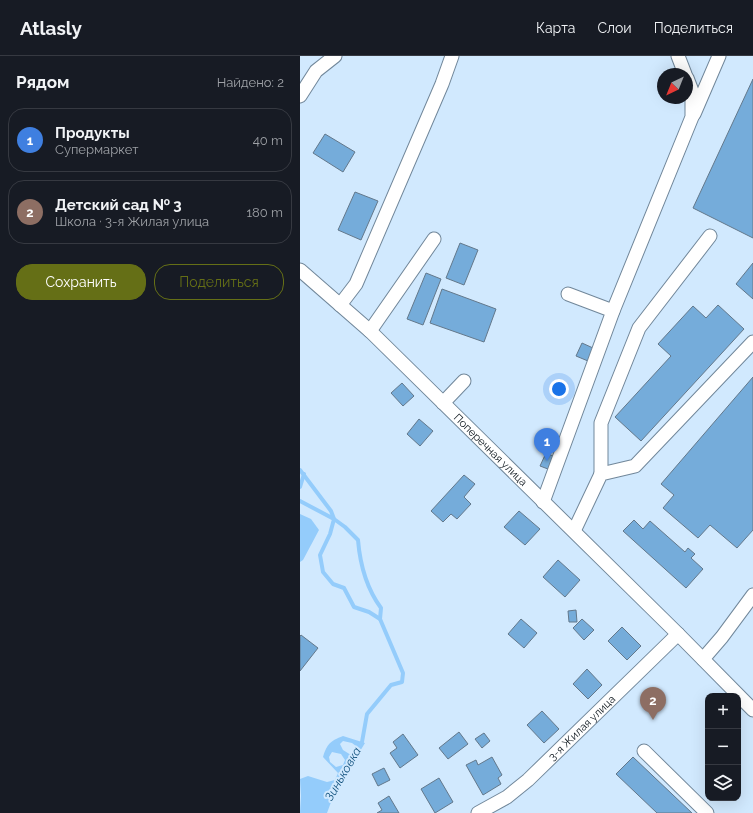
<!DOCTYPE html>
<html lang="ru">
<head>
<meta charset="utf-8">
<style>
	body { margin:0; font-family:Raleway,sans-serif; background:#20242c; color:#f1f3f6 }
	.controls { position:absolute; right:12px; bottom:12px; display:grid; overflow:hidden; border-radius:8px; box-shadow:0 4px 16px #0002 }
	.controls button { width:36px; height:36px; display:grid; place-items:center; padding:0; border:0; border-bottom:1px solid #363941; background:#171b24; color:#f1f3f6; font:20px sans-serif }
	.compass { position:absolute; left:357px; top:12px; width:36px; height:36px; border-radius:50%; background:#171b24; box-shadow:0 4px 16px #0002; rotate:223deg }
	.you { position:absolute; left:259px; top:333px; width:14px; height:14px; margin:-10px; border:3px solid #fff; border-radius:50%; background:#1a73e8; box-shadow:0 0 0 6px #1a73e833 }
	.badge { display:grid; place-items:center; width:26px; height:26px; border-radius:50%; background:#656f16; color:#fff; font-size:13px; font-weight:700 }
	.pin { position:absolute; translate:-50% -33px; filter:drop-shadow(0 1px 2px #0008) }
	.pin::after { content:''; position:absolute; top:21px; width:14px; height:12px; background:inherit; clip-path:polygon(0 0,100% 0,50% 100%) }
	.list { margin:0; padding:0; list-style:none }
	h2 { display:flex; justify-content:space-between; align-items:center; height:52px; margin:0; padding:0 16px; font-size:17px }
	h2 small { font-size:13px; font-weight:400; color:#9ea1a6 }
	.list li { display:grid; grid-template-columns:26px 1fr auto; gap:12px; align-items:center; box-sizing:border-box; height:64px; margin:0 8px 8px; padding:0 8px; border:1px solid #363941; border-radius:16px }
	.list b { display:block; font-size:15px; white-space:nowrap }
	.list p { margin:0; font-size:13px; white-space:nowrap; color:#9ea1a6 }
	.list em { font-size:13px; font-style:normal; color:#9ea1a6 }
	.actions { display:flex; gap:8px; padding:12px 16px }
	.actions a { flex:1; padding:9px 0; border:1px solid #656f16; border-radius:16px; text-align:center; font-size:14px; color:#656f16 }
	.actions .main { background:#656f16; color:#fff }
	.icon { flex:none; width:22px; height:22px; fill:none; stroke:currentColor; stroke-width:2; stroke-linecap:round; stroke-linejoin:round }
	.map { position:relative; flex:none; width:453px; height:757px; overflow:hidden }
	header { display:flex; align-items:center; gap:24px; box-sizing:border-box; height:56px; padding:0 20px; background:#171b24; border-bottom:1px solid #363941 }
	header strong { font-size:19px }
	nav { display:flex; gap:22px; margin-inline-start:auto; font-size:14px }
	main { display:flex }
	aside { flex:1; background:#171b24 }
	.map>svg:first-child { display:block }
	.water { fill:#94ccfb; fill-rule:evenodd }
	.lines { fill:none; stroke-linecap:round; stroke-linejoin:round }
	.stream { stroke:#94ccfb; stroke-width:4 }
	.building { fill:#75acda; stroke:#63788b }
	.minor-casing { stroke:#71879a; stroke-width:15 }
	.minor { stroke:#fff; stroke-width:13 }
	.labels { text-anchor:middle; dominant-baseline:central; stroke-width:4; stroke-linejoin:round; paint-order:stroke }
	.street-label { font-size:11px; fill:#0d161d; stroke:#d1e9fe }
	.water-label { font-size:12px; font-style:italic; fill:#11517d; stroke:#d1e9fe }
</style>
</head>
<body>
<header>
<strong>Atlasly</strong>
<nav><a>Карта</a><a>Слои</a><a>Поделиться</a></nav>
</header>
<main>
<aside>
<h2>Рядом<small>Найдено: 2</small></h2>
<ul class="list">
<li><span class="badge" style="background:#3f7fe0">1</span><div><b>Продукты</b><p>Супермаркет</p></div><em>40 m</em></li>
<li><span class="badge" style="background:#8d6e63">2</span><div><b>Детский сад № 3</b><p>Школа · 3-я Жилая улица</p></div><em>180 m</em></li>
</ul>
<div class="actions"><a class="main">Сохранить</a><a>Поделиться</a></div>
</aside>
<div class="map">
<svg width="453" height="757" viewBox="0 0 453 757">
	<rect width="100%" height="100%" fill="#d1e9fe"/>
	<g class="water">
		<polygon points="0,458 11,463 19,474 3,504 0,506"/>
		<path d="M 43,680 L 65,687 L 34,738 L 27,757 L 0,757 L 1,740 L 0,723 L 8,720 L 27,726 L 35,724 L 38,717 L 23,701 C 27,688 30,685 43,680 ZM 43,685 L 52,687 L 56,690 L 51,699 L 43,694 L 40,688 ZM 32,696 L 41,698 L 45,704 L 43,709 L 36,711 L 30,706 L 29,701 Z"/>
	</g>
	<g class="lines">
		<g class="stream">
			<path d="M 0,414 L 31,455 L 34,463 L 45,471 L 58,484 C 60,508 67,533 81,552 L 80,563 L 103,617 L 102,626 L 91,629 L 67,658 L 62,686 L 59,690"/>
			<polyline points="0,431 4,418"/>
			<polyline points="0,445 34,463 30,478 20,499 23,516 33,528 44,532 54,551 69,556 80,563"/>
		</g>
	</g>
	<g class="building">
		<polygon points="453,23 453,182 393,152"/>
		<polygon points="25,78 55,96 43,116 13,97"/>
		<polygon points="55,136 78,145 61,184 38,174"/>
		<polygon points="160,187 178,194 164,229 146,222"/>
		<polygon points="453,207 453,243 436,228"/>
		<polygon points="126,217 141,223 123,269 107,263"/>
		<polygon points="142,233 196,253 184,286 130,267"/>
		<polygon points="418,249 444,273 341,385 315,361 371,300 358,288 393,250 406,262"/>
		<polygon points="282,287 293,292 288,305 276,300"/>
		<polygon points="453,321 453,474 437,492 410,469 398,482 363,452 374,439 361,428"/>
		<polygon points="102,327 114,340 103,350 91,337"/>
		<polygon points="119,363 133,375 120,390 107,378"/>
		<polygon points="246,397 253,400 248,413 240,410"/>
		<polygon points="164,419 175,428 164,441 171,448 157,463 151,458 143,466 131,455"/>
		<polygon points="219,455 240,473 225,489 204,471"/>
		<polygon points="334,464 343,473 350,465 385,496 388,492 395,498 391,502 403,513 386,532 323,475"/>
		<polygon points="258,504 280,524 265,541 243,521"/>
		<polygon points="276,554 277,566 269,566 268,555"/>
		<polygon points="221,563 237,577 224,592 208,578"/>
		<polygon points="282,563 294,574 284,584 273,572"/>
		<polygon points="322,571 341,590 327,604 308,585"/>
		<polygon points="1,579 18,592 0,615 0,580"/>
		<polygon points="287,613 302,629 288,643 273,628"/>
		<polygon points="242,655 259,673 244,687 227,669"/>
		<polygon points="159,676 168,688 148,703 139,692"/>
		<polygon points="184,677 190,685 182,692 175,683"/>
		<polygon points="103,678 118,699 100,712 90,697 97,692 93,686"/>
		<polygon points="192,701 202,719 198,722 201,728 183,739 166,709 176,704 178,709"/>
		<polygon points="333,701 392,757 357,757 316,718"/>
		<polygon points="84,712 90,724 78,730 72,718"/>
		<polygon points="139,722 153,746 135,757 121,733"/>
		<polygon points="89,740 99,757 77,757 82,754 78,747"/>
	</g>
	<g class="lines">
		<defs>
			<g id="minor">
				<polyline points="378,0 385,18"/>
				<polyline points="0,40 16,15 35,0"/>
				<polyline points="394,58 419,0"/>
				<path id="s1" d="M 0,214 L 70,275 L 378,578 L 453,654"/>
				<polyline points="268,238 313,255"/>
				<polyline points="40,249 56,228 142,28 152,0"/>
				<polyline points="70,275 134,183"/>
				<polyline points="143,347 164,325"/>
				<polyline points="301,418 301,367 339,272 410,180"/>
				<polyline points="243,446 313,255 392,61 392,35 387,22"/>
				<polyline points="274,475 301,418 335,410 453,286"/>
				<polyline points="403,603 422,581 453,539"/>
				<polyline points="344,695 407,757"/>
				<path id="s2" d="M 178,757 L 207,741 L 228,724 L 378,578"/>
			</g>
		</defs>
		<use href="#minor" class="minor-casing"/>
		<use href="#minor" class="minor"/>
	</g>
	<g class="labels">
		<g class="street-label">
			<text stroke="none"><textPath href="#s1" startOffset="262">Поперечная улица</textPath></text>
			<text stroke="none"><textPath href="#s2" startOffset="135">3-я Жилая улица</textPath></text>
		</g>
		<g class="water-label">
			<text transform="translate(43 718) rotate(-60)">Зиньковка</text>
		</g>
	</g>
</svg>
<div class="controls">
<button>+</button>
<button>−</button>
<button><svg class="icon" aria-label="layers" viewBox="0 0 24 24"><path d="M12 4l9 5-9 5-9-5zM3 14l9 5 9-5"/></svg></button>
</div>
<svg class="compass" viewBox="-18 -18 36 36"><path d="M0-13l5 13h-10z" fill="#e53935"/><path d="M0 13l5-13h-10z" fill="#9ea1a6"/></svg>
<div class="you"></div>
<div class="pin badge" style="left:247px;top:405px;background:#3f7fe0">1</div>
<div class="pin badge" style="left:353px;top:664px;background:#8d6e63">2</div>
</div>
</main>
</body>
</html>
